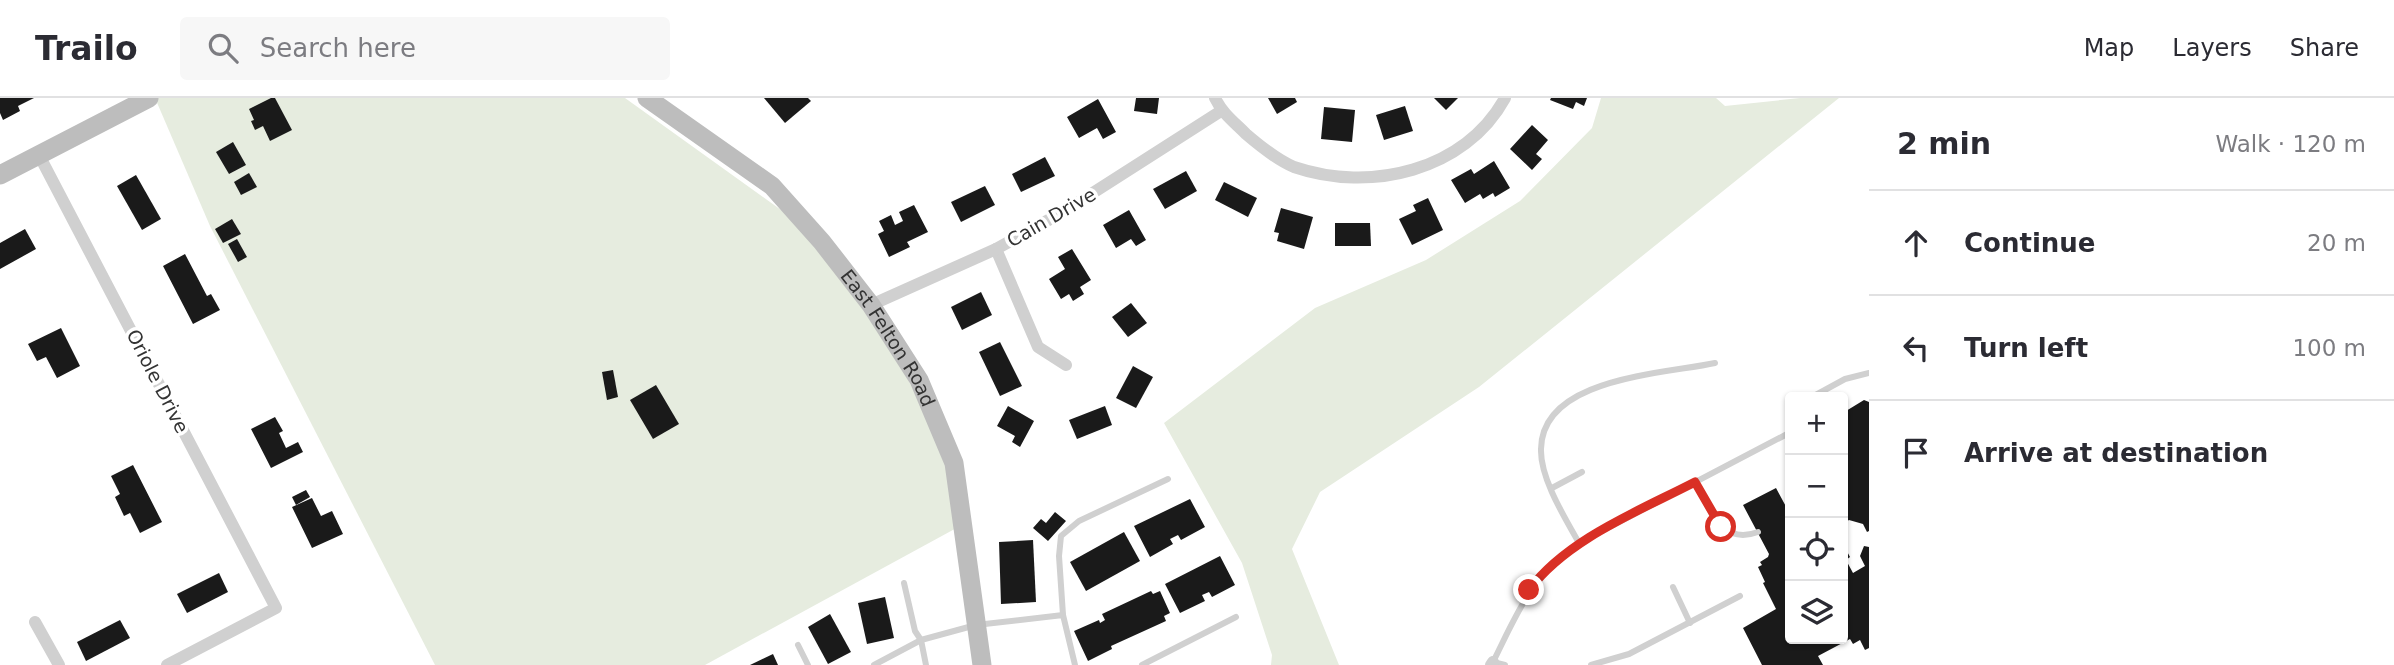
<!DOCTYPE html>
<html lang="en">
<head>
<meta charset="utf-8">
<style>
	body { margin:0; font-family:"DejaVu Sans",sans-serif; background:#f7f7f7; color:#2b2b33 }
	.controls { position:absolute; right:21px; bottom:21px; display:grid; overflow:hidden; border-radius:7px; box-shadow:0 2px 5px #0004 }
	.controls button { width:63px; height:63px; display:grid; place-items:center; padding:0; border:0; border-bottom:2px solid #e1e1e2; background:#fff; color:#2b2b33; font:35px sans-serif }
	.stop { position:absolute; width:21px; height:21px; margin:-16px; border:5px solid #d93025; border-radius:50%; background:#fff }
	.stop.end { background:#d93025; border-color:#fff; box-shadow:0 2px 7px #0008 }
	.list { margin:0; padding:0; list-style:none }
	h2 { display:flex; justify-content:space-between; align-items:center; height:91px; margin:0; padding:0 28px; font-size:30px }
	h2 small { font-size:23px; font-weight:400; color:#7c7c81 }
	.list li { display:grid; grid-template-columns:46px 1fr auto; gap:21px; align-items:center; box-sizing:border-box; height:105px; padding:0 28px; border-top:2px solid #e1e1e2 }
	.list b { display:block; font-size:26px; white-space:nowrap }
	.list em { font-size:23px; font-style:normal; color:#7c7c81 }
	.icon { flex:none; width:38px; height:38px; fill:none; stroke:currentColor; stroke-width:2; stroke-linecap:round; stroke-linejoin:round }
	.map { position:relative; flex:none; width:1869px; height:567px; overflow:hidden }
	header { display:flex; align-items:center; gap:42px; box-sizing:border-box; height:98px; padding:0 35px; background:#fff; border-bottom:2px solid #e1e1e2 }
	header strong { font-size:33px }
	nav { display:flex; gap:38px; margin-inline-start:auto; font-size:24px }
	.search { width:490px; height:63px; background:#f7f7f7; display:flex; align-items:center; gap:18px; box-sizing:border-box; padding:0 24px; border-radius:7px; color:#7c7c81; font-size:26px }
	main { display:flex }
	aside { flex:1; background:#fff }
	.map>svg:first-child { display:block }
	.green { fill:#e6ecdf }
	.building { fill:#1a1a1a }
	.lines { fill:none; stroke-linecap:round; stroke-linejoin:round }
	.lane { stroke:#d0d0d0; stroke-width:6 }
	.street { stroke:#d0d0d0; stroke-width:12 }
	.secondary { stroke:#bdbdbd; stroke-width:19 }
	.route { stroke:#d93025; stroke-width:9 }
	.labels { text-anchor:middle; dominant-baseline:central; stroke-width:7; stroke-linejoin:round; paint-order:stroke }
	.street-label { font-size:19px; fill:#333; stroke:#fff }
</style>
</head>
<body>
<header>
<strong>Trailo</strong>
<div class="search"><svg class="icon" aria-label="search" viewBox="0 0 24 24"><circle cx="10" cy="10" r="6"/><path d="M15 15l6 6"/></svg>Search here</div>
<nav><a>Map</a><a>Layers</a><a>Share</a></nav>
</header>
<main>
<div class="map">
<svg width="1869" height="567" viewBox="0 0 1869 567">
	<rect width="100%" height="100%" fill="#fff"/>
	<g class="green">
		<polygon points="155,0 625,0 802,127 871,207 947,360 962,427 705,567 435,567 210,128"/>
		<polygon points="1601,0 1716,0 1725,8 1800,0 1839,0 1479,289 1320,394 1292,451 1339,567 1271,567 1272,557 1242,465 1164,325 1315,210 1426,162 1520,103 1592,30"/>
	</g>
	<g class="building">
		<polygon points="0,0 34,0 18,8 20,13 3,22 0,15"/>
		<polygon points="271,0 275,0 292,32 270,43 263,28 255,32 251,23 254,22 249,11"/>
		<polygon points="764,0 808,0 811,3 785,25"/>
		<polygon points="1136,0 1159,0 1157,16 1134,13"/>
		<polygon points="1268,0 1295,0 1297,4 1277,16"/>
		<polygon points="1434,0 1458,0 1446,12"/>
		<polygon points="1551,0 1587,0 1584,8 1576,4 1573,11 1550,2"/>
		<polygon points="1098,1 1116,34 1103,41 1097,30 1079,40 1067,19"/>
		<polygon points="1405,8 1413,33 1384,42 1376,17"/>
		<polygon points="1324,9 1355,12 1352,44 1321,41"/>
		<polygon points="1532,27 1548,42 1536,56 1542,61 1532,72 1510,51"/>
		<polygon points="233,44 246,67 229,76 216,54"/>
		<polygon points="1045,59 1055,78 1021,94 1012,76"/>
		<polygon points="1494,63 1510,90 1495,99 1493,95 1483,101 1480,96 1465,105 1451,82 1471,71 1474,76"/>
		<polygon points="1186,73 1197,93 1165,111 1153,91"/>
		<polygon points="249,75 257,89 241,97 234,84"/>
		<polygon points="136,77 161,121 142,132 117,88"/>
		<polygon points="1224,84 1257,100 1248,119 1215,102"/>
		<polygon points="985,88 995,107 961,124 951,104"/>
		<polygon points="1428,100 1443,132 1412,147 1399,121 1416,113 1413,107"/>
		<polygon points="914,107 928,134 907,144 910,149 889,159 878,136 884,133 879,123 891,117 895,127 903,123 899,114"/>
		<polygon points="1281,110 1313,119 1304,151 1277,143 1279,135 1274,134"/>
		<polygon points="1129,112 1146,142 1136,148 1131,141 1116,150 1103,127"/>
		<polygon points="232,121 241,136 223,145 215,131"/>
		<polygon points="1335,125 1370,125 1371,148 1335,148"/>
		<polygon points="25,131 36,151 0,171 0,145"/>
		<polygon points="237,141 247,159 238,164 228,146"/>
		<polygon points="1072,151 1091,182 1080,189 1084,196 1073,203 1069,196 1061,201 1049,181 1065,171 1058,159"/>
		<polygon points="185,156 207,198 211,196 220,212 193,226 163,168"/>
		<polygon points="981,194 992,217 962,232 951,209"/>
		<polygon points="1131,205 1147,225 1128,239 1112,219"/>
		<polygon points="61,230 80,268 57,280 46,259 37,263 28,246"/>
		<polygon points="1000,244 1022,288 1000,298 979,254"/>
		<polygon points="1133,268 1153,279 1136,310 1116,300"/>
		<polygon points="613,272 618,299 607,302 602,274"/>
		<polygon points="656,287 679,326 653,341 630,302"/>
		<polygon points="1864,302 1869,304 1869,433 1867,434 1863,426 1849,422 1844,425 1843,423 1843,306 1846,313"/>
		<polygon points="1008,308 1034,323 1020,349 1012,344 1015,338 997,328"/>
		<polygon points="1105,308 1112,327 1077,341 1069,322"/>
		<polygon points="275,319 283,333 279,335 286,350 298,344 303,354 271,370 251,331"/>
		<polygon points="133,367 162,424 140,435 130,415 124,418 115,399 120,396 111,378"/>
		<polygon points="1776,390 1790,416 1790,541 1843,541 1843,446 1850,459 1846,462 1853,475 1865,468 1860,458 1864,448 1869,449 1869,550 1865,552 1860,542 1853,546 1850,541 1818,558 1823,567 1762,567 1743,530 1776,511 1763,485 1765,484 1758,469 1762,467 1760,464 1768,459 1769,456 1743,407"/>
		<polygon points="306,392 310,399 296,407 292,399"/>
		<polygon points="312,400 321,418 332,413 343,436 312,450 292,409"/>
		<polygon points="1190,401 1205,429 1181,442 1178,437 1170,441 1173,446 1150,459 1134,428"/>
		<polygon points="1055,414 1066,423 1048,443 1033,430 1041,421 1046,425"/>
		<polygon points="1124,434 1140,463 1086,493 1070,464"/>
		<polygon points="1033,442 1036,504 1001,506 999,444"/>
		<polygon points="1220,458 1235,487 1212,499 1209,494 1202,497 1205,503 1180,515 1165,486"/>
		<polygon points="219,475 228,494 187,515 177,496"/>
		<polygon points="1151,493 1153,496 1160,493 1170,515 1164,518 1166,523 1111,548 1112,551 1088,563 1074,533 1099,522 1100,525 1105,522 1102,516"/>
		<polygon points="885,499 894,540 867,546 858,505"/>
		<polygon points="830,516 851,554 828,566 808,529"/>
		<polygon points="120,522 130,540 86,563 77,544"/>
		<polygon points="773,556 778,567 750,567"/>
	</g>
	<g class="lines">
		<g class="lane">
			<polyline points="1812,299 1845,281 1869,275"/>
			<path d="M 1695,384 C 1710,410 1720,448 1758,434"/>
			<polyline points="1552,390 1582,374"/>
			<path d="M 1579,445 C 1565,420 1540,380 1541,351 C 1542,279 1665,276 1715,265"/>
			<polyline points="904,485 915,533 921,542 926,567"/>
			<polyline points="1673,489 1690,525"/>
			<polyline points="1063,517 1059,458 1061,438 1079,423 1168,381"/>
			<polyline points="798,547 808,567"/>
			<polyline points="874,567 921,542 976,527 1063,517 1075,567"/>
			<polyline points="1142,567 1236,519"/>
			<path d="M 1505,567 L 1493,564 C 1518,514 1531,478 1579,445 L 1789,335"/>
			<polyline points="1591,567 1629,556 1740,498"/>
		</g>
		<g class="street">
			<path d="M 1215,0 C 1222,15 1234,24 1246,36 C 1260,48 1277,62 1294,69 C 1370,95 1465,73 1505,0"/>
			<polyline points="39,57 276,510 167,567"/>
			<polyline points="996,151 1038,249 1066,267"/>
			<polyline points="871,207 996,151 1063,114 1221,13"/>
			<polyline points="35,524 59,567"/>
			<polyline points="1491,567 1493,564"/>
		</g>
		<g class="secondary">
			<path id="s1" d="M 647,0 L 772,88 L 822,144 L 871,207 L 919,282 L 954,365 L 982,567"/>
			<polyline points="0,77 149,0"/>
		</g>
	</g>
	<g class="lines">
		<path class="route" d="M 1529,492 C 1567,441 1639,413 1695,384 L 1721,429"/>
	</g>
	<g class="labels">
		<g class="street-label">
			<text transform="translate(1051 119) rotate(-30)">Cain Drive</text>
			<text stroke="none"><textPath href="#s1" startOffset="345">East Felton Road</textPath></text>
			<text transform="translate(158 283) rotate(63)">Oriole Drive</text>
		</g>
	</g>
</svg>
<div class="controls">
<button>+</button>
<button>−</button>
<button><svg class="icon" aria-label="locate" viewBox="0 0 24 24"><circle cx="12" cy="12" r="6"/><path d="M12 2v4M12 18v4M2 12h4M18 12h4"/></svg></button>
<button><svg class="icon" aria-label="layers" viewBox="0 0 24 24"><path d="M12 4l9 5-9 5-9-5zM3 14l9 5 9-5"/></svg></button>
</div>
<div class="stop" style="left:1721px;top:429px"></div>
<div class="stop end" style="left:1529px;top:492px"></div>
</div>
<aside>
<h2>2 min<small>Walk · 120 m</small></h2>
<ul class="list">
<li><svg class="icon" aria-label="ahead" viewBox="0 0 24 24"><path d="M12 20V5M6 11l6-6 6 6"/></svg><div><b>Continue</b></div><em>20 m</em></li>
<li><svg class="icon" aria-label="left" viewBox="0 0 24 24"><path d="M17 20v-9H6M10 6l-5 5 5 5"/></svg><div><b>Turn left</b></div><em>100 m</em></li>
<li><svg class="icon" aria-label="arrive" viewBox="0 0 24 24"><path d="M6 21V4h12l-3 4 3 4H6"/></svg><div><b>Arrive at destination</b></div></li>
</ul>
</aside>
</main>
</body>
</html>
